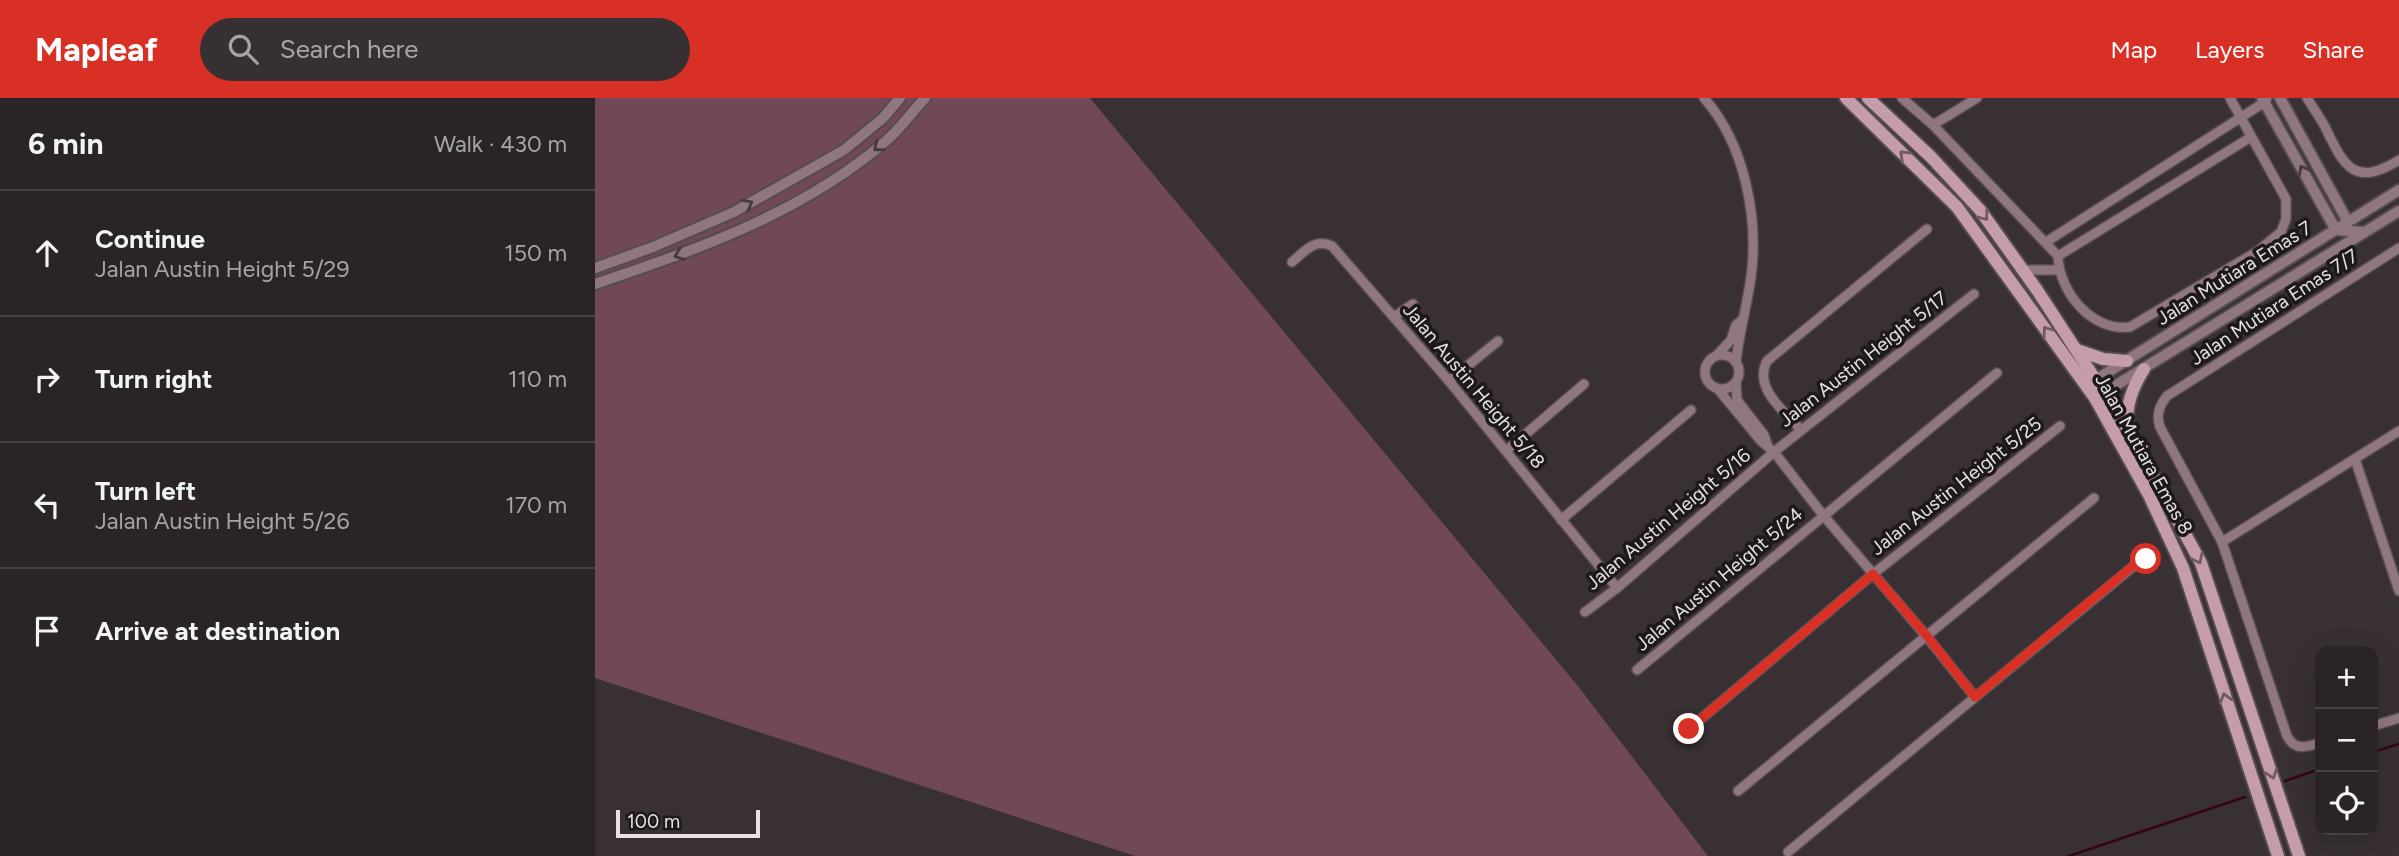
<!DOCTYPE html>
<html lang="en">
<head>
<meta charset="utf-8">
<style>
	body { margin:0; font-family:Figtree,sans-serif; background:#363032; color:#f1f3f6 }
	.controls { position:absolute; right:21px; bottom:21px; display:grid; overflow:hidden; border-radius:14px; box-shadow:0 7px 28px #0002 }
	.controls button { width:63px; height:63px; display:grid; place-items:center; padding:0; border:0; border-bottom:2px solid #464143; background:#2a2426; color:#f1f3f6; font:35px sans-serif }
	.scale { position:absolute; left:21px; bottom:18px; width:144px; box-sizing:border-box; padding-left:7px; border:4px solid #e6e1e2; border-top:0; font-size:19px; line-height:24px; white-space:nowrap; color:#e6e1e2; -webkit-text-stroke:5px #1d191b; paint-order:stroke }
	.stop { position:absolute; width:21px; height:21px; margin:-16px; border:5px solid #d93025; border-radius:50%; background:#fff }
	.stop.end { background:#d93025; border-color:#fff; box-shadow:0 2px 7px #0008 }
	.list { margin:0; padding:0; list-style:none }
	h2 { display:flex; justify-content:space-between; align-items:center; height:91px; margin:0; padding:0 28px; font-size:30px }
	h2 small { font-size:23px; font-weight:400; color:#a5a4a7 }
	.list li { display:grid; grid-template-columns:46px 1fr auto; gap:21px; align-items:center; box-sizing:border-box; height:126px; padding:0 28px; border-top:2px solid #464143 }
	.list b { display:block; font-size:26px; white-space:nowrap }
	.list p { margin:0; font-size:23px; white-space:nowrap; color:#a5a4a7 }
	.list em { font-size:23px; font-style:normal; color:#a5a4a7 }
	.icon { flex:none; width:38px; height:38px; fill:none; stroke:currentColor; stroke-width:2; stroke-linecap:round; stroke-linejoin:round }
	.map { position:relative; flex:none; width:1804px; height:758px; overflow:hidden }
	header { display:flex; align-items:center; gap:42px; box-sizing:border-box; height:98px; padding:0 35px; background:#d93025; color:#fff }
	header strong { font-size:33px }
	nav { display:flex; gap:38px; margin-inline-start:auto; font-size:24px }
	.search { width:490px; height:63px; background:#363032; display:flex; align-items:center; gap:18px; box-sizing:border-box; padding:0 24px; border-radius:38px; color:#a5a4a7; font-size:26px }
	main { display:flex }
	aside { flex:1; background:#2a2426 }
	.map>svg:first-child { display:block }
	.green { fill:#704856 }
	.lines { fill:none; stroke-linecap:round; stroke-linejoin:round }
	.stream { stroke:#33041a; stroke-width:2.5 }
	.minor-casing { stroke:#544c4f; stroke-width:12 }
	.tertiary-casing { stroke:#544c4f; stroke-width:14 }
	.secondary-casing { stroke:#544c4f; stroke-width:16 }
	.minor { stroke:#90767f; stroke-width:9 }
	.tertiary { stroke:#90767f; stroke-width:10 }
	.secondary { stroke:#c59ca9; stroke-width:12 }
	.oneway { stroke:#453a3e }
	.oneway2 { stroke:#715a62 }
	.route { stroke:#d93025; stroke-width:9 }
	.labels { text-anchor:middle; dominant-baseline:central; stroke-width:7; stroke-linejoin:round; paint-order:stroke }
	.street-label { font-size:19px; fill:#e6e1e2; stroke:#1d191b }
</style>
</head>
<body>
<header>
<strong>Mapleaf</strong>
<div class="search"><svg class="icon" aria-label="search" viewBox="0 0 24 24"><circle cx="10" cy="10" r="6"/><path d="M15 15l6 6"/></svg>Search here</div>
<nav><a>Map</a><a>Layers</a><a>Share</a></nav>
</header>
<main>
<aside>
<h2>6 min<small>Walk · 430 m</small></h2>
<ul class="list">
<li><svg class="icon" aria-label="ahead" viewBox="0 0 24 24"><path d="M12 20V5M6 11l6-6 6 6"/></svg><div><b>Continue</b><p>Jalan Austin Height 5/29</p></div><em>150 m</em></li>
<li><svg class="icon" aria-label="right" viewBox="0 0 24 24"><path d="M7 20v-9h11M14 6l5 5-5 5"/></svg><div><b>Turn right</b></div><em>110 m</em></li>
<li><svg class="icon" aria-label="left" viewBox="0 0 24 24"><path d="M17 20v-9H6M10 6l-5 5 5 5"/></svg><div><b>Turn left</b><p>Jalan Austin Height 5/26</p></div><em>170 m</em></li>
<li><svg class="icon" aria-label="arrive" viewBox="0 0 24 24"><path d="M6 21V4h12l-3 4 3 4H6"/></svg><div><b>Arrive at destination</b></div></li>
</ul>
</aside>
<div class="map">
<svg width="1804" height="758" viewBox="0 0 1804 758">
	<rect width="100%" height="100%" fill="#383033"/>
	<polygon class="green" points="0,0 495,0 983,588 1113,758 540,758 0,580"/>
	<g class="lines">
		<g class="stream">
			<polyline points="1778,654 1804,646"/>
			<polyline points="1690,683 1725,671"/>
			<polyline points="1474,758 1650,699"/>
		</g>
		<defs>
			<g id="minor">
				<path d="M 1109,0 C 1149,45 1164,119 1156,179 C 1152,208 1144,235 1141,264"/>
				<path d="M 1307,0 L 1338,27 L 1463,158 C 1464,194 1497,234 1535,229 L 1663,153 L 1686,134 L 1691,121 L 1691,101 L 1635,0"/>
				<path d="M 1712,0 C 1718,10 1725,19 1730,29 C 1749,68 1759,90 1804,62"/>
				<polyline points="1338,27 1382,0"/>
				<polyline points="1451,144 1670,4 1672,0"/>
				<polyline points="1463,158 1656,39"/>
				<path d="M 697,164 C 710,153 720,140 737,148 L 854,283 L 1022,490"/>
				<polyline points="1428,172 1464,172"/>
				<polyline points="799,219 818,206"/>
				<circle cx="1127" cy="274" r="17"/>
				<polyline points="1122,257 1136,242 1141,227 1147,222"/>
				<polyline points="854,283 903,243"/>
				<polyline points="1141,284 1142,302 1169,337 1172,346"/>
				<polyline points="1122,290 1165,342 1179,354 1228,417 1332,539 1380,599"/>
				<path d="M 1206,332 C 1189,313 1158,290 1172,263 L 1332,131"/>
				<polyline points="911,353 989,286"/>
				<polyline points="1760,361 1804,493"/>
				<polyline points="966,422 1096,312"/>
				<polyline points="1627,444 1804,333"/>
				<polyline points="990,514 1022,490 1179,354 1379,196"/>
				<polyline points="1042,572 1402,275"/>
				<polyline points="1778,628 1804,620"/>
				<polyline points="1094,631 1278,476 1465,328"/>
				<path d="M 1725,645 C 1711,649 1700,653 1692,638 L 1627,444 L 1565,329 C 1561,317 1564,308 1572,298 L 1804,150"/>
				<polyline points="1143,693 1499,400"/>
				<polyline points="1193,754 1546,462 1551,461"/>
			</g>
			<g id="tertiary">
				<polyline points="1667,0 1741,132 1769,134"/>
				<polyline points="1685,0 1753,124 1751,130"/>
				<polyline points="0,170 58,149 139,114 249,52 288,20 305,0"/>
				<path d="M 0,186 C 103,151 206,116 291,43 C 305,31 317,14 330,0"/>
				<polyline points="1494,286 1804,92"/>
				<polyline points="1502,299 1804,113"/>
			</g>
			<g id="secondary">
				<polyline points="1251,0 1362,109 1500,300 1554,397 1588,470 1683,758"/>
				<polyline points="1273,0 1336,59 1385,112 1442,192 1532,330 1606,465 1704,758"/>
				<polyline points="1482,252 1508,261 1532,263"/>
				<path d="M 1532,329 C 1531,307 1537,290 1549,271"/>
			</g>
		</defs>
		<use href="#minor" class="minor-casing"/>
		<use href="#tertiary" class="tertiary-casing"/>
		<use href="#secondary" class="secondary-casing"/>
		<use href="#minor" class="minor"/>
		<use href="#tertiary" class="tertiary"/>
		<use href="#secondary" class="secondary"/>
	</g>
	<defs><path id="oneway-chevron" d="M-2-3.5L2.5 0L-2 3.5" fill="none" stroke-width="1.6" stroke-linecap="round" stroke-linejoin="round" transform="scale(1.75)"/></defs>
	<g class="oneway">
		<use href="#oneway-chevron" transform="translate(283 49) rotate(141)"/>
		<use href="#oneway-chevron" transform="translate(1708 72) rotate(-119)"/>
		<use href="#oneway-chevron" transform="translate(153 106) rotate(-29)"/>
		<use href="#oneway-chevron" transform="translate(84 157) rotate(159)"/>
	</g>
	<g class="oneway2">
		<use href="#oneway-chevron" transform="translate(1309 57) rotate(-136)"/>
		<use href="#oneway-chevron" transform="translate(1389 118) rotate(53)"/>
		<use href="#oneway-chevron" transform="translate(1452 233) rotate(-126)"/>
		<use href="#oneway-chevron" transform="translate(1603 461) rotate(64)"/>
		<use href="#oneway-chevron" transform="translate(1630 600) rotate(-107)"/>
		<use href="#oneway-chevron" transform="translate(1677 676) rotate(72)"/>
	</g>
	<g class="lines">
		<polyline class="route" points="1094,631 1278,476 1332,538 1380,599 1545,462 1551,461"/>
	</g>
	<g class="labels">
		<g class="street-label">
			<text transform="translate(1639 175) rotate(-32)">Jalan Mutiara Emas 7</text>
			<text transform="translate(1679 209) rotate(-33)">Jalan Mutiara Emas 7/7</text>
			<text transform="translate(1268 261) rotate(-38)">Jalan Austin Height 5/17</text>
			<text transform="translate(879 288) rotate(50)">Jalan Austin Height 5/18</text>
			<text transform="translate(1549 356) rotate(61)">Jalan Mutiara Emas 8</text>
			<text transform="translate(1361 388) rotate(-38)">Jalan Austin Height 5/25</text>
			<text transform="translate(1073 421) rotate(-40)">Jalan Austin Height 5/16</text>
			<text transform="translate(1124 481) rotate(-40)">Jalan Austin Height 5/24</text>
		</g>
	</g>
</svg>
<div class="controls">
<button>+</button>
<button>−</button>
<button><svg class="icon" aria-label="locate" viewBox="0 0 24 24"><circle cx="12" cy="12" r="6"/><path d="M12 2v4M12 18v4M2 12h4M18 12h4"/></svg></button>
</div>
<div class="scale">100 m</div>
<div class="stop" style="left:1551px;top:461px"></div>
<div class="stop end" style="left:1094px;top:631px"></div>
</div>
</main>
</body>
</html>
